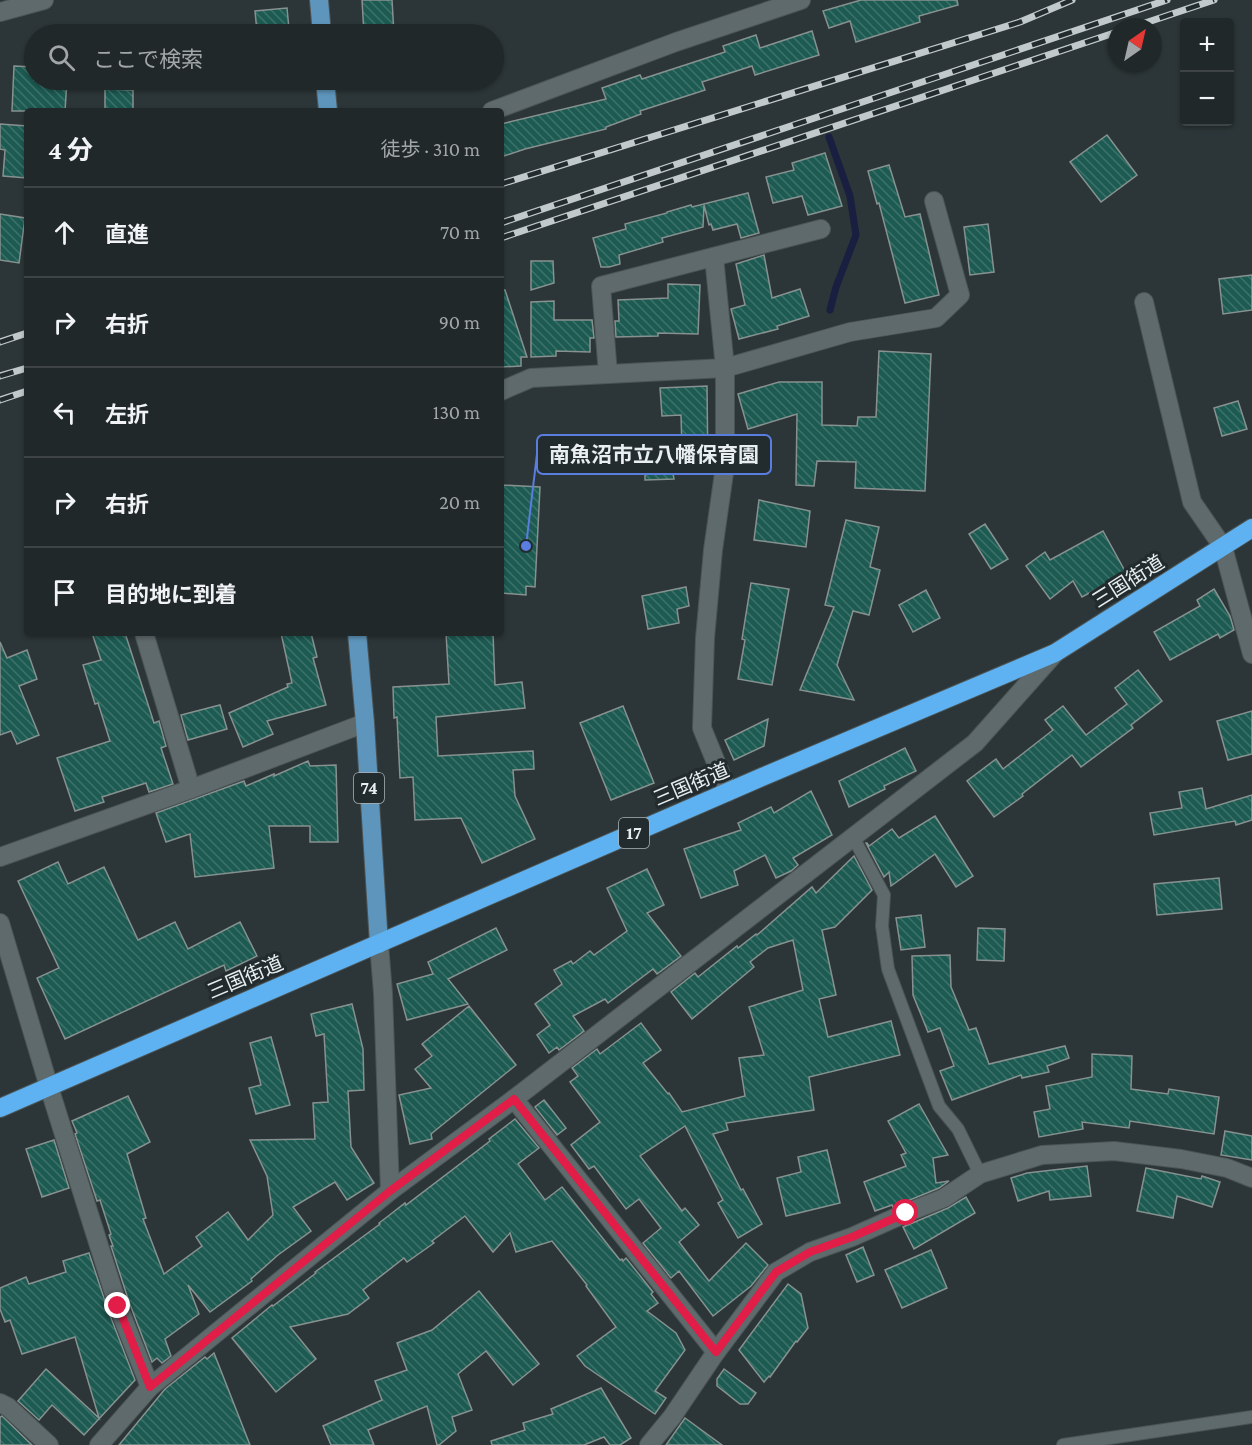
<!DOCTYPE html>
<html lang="ja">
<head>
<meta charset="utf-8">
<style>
	body { margin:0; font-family:"Crimson Pro","Noto Sans JP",serif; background:#293031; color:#f1f3f6 }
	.controls { position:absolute; right:18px; top:18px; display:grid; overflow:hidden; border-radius:6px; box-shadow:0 2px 4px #0004 }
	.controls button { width:54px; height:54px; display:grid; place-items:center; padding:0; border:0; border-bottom:2px solid #3e4446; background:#212829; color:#f1f3f6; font:30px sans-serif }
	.compass { position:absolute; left:1108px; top:18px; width:54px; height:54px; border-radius:50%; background:#212829; box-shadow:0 2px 4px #0004; rotate:34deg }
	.stop { position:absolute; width:18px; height:18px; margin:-14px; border:4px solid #e11d48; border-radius:50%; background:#fff }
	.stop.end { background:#e11d48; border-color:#fff; box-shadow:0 2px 6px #0008 }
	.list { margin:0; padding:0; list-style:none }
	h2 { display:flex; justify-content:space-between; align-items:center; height:78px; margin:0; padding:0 24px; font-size:26px }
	h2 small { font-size:20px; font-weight:400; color:#a2a6a8 }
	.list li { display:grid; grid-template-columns:39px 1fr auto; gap:18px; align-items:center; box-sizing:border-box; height:90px; padding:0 24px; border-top:2px solid #3e4446 }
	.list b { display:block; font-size:22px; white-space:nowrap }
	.list em { font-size:20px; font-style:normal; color:#a2a6a8 }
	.icon { flex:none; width:33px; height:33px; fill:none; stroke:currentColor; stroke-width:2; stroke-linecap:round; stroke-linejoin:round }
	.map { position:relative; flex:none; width:1252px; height:1445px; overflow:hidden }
	.search { position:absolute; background:#212829; box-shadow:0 2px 4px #0004; left:24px; top:24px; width:480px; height:66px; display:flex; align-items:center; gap:15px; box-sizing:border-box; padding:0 21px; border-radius:33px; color:#a2a6a8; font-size:22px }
	.panel { position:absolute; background:#212829; box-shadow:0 2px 4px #0004; left:24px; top:108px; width:480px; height:528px; border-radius:6px }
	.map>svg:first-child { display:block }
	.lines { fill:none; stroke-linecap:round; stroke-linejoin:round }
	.stream { stroke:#181f40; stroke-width:7 }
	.building { fill:url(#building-back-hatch); stroke:#879290; stroke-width:1.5 }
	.lane-casing { stroke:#4b5455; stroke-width:14 }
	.street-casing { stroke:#4b5455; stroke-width:20 }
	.primary-casing { stroke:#4b5455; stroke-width:20 }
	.highway-casing { stroke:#4b5455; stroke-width:20 }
	.lane { stroke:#5f6a6c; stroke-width:12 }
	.street { stroke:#5f6a6c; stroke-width:18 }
	.primary { stroke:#5e95bc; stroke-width:18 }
	.highway { stroke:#5eb2f1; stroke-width:18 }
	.rail-casing { stroke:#c2c9ca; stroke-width:7 }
	.rail { stroke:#222b2d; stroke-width:4.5; stroke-dasharray:14; stroke-linecap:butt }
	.route { stroke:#e11d48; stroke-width:8 }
	.labels { text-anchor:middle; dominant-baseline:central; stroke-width:6; stroke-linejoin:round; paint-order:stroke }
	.shield { fill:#222b2d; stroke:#adb4b6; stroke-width:1.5 }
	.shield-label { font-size:18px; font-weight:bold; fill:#e9eff0 }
	.street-label { font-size:20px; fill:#e9eff0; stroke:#222b2d }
	.leader { fill:none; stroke:#5a7edf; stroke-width:2 }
	.callout-dot { fill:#5a7edf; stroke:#222b2d; stroke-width:2 }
	.callout { fill:#222b2d; stroke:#5a7edf; stroke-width:2 }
	.callout-label { font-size:21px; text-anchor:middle; font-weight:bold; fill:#e9eff0 }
</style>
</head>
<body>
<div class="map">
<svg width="1252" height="1445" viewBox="0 0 1252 1445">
	<defs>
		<pattern id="building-back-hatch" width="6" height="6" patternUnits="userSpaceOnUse" patternTransform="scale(1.5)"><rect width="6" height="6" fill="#1c5a52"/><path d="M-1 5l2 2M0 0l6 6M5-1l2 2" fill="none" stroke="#3d726b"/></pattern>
	</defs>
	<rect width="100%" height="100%" fill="#2c3537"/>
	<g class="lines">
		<polyline class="stream" points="829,137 850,196 856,235 836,287 830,310"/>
	</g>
	<g class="building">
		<polygon points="362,0 392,0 394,34 364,34"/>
		<polygon points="861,0 957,0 958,5 919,16 920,22 856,42 850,21 829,28 823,11"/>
		<polygon points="287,8 289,29 257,32 255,11"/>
		<polygon points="812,31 819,55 755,75 752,66 702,82 705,90 640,111 641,114 606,127 606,129 525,149 501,157 501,124 606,99 602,88 640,75 642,79 725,52 723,46 756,35 760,48"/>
		<polygon points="14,66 34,67 34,80 67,80 65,111 12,111"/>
		<polygon points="105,89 133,90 133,111 105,111"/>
		<polygon points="0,124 27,126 27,178 3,176 5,150 0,149"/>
		<polygon points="1107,135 1137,175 1101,202 1070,162"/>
		<polygon points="825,153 842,206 808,215 802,196 773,203 766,177 794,170 792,163"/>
		<polygon points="889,165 905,217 920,214 939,295 905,303 879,203 877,204 868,171"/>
		<polygon points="748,193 759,233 741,238 737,224 713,230 711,224 709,225 704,205 703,227 662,238 663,242 619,255 620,264 609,267 601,267 593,238 626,229 625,224 667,213 667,212 691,205 692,207"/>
		<polygon points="0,214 25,218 19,263 0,260"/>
		<polygon points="988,224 994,272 970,275 964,227"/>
		<polygon points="764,255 772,298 800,289 809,316 777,326 778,329 739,339 731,309 745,305 736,264"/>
		<polygon points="531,261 553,261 554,283 531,290"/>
		<polygon points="1252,275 1252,310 1223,314 1219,279"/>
		<polygon points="668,284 700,285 698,334 658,333 658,336 616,337 615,321 619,321 618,300 668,298"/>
		<polygon points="501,290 505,290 527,357 521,357 521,366 501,367"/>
		<polygon points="554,301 554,320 592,320 594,338 590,338 590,352 556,351 556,356 531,357 531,302"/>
		<polygon points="879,351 931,354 925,491 855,488 856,462 817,461 814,486 796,485 797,414 748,429 738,394 779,382 822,382 822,425 857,426 858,417 876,417"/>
		<polygon points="707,386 708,472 673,473 674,479 645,480 645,471 609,472 609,462 571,464 570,436 599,435 599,445 658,444 658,451 682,450 681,415 662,416 660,388"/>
		<polygon points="1238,401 1247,429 1222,436 1214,408"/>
		<polygon points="501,485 540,487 535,587 526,586 526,595 502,593 503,582 501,582"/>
		<polygon points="759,500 810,511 806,547 754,540"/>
		<polygon points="846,520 879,527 870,567 880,570 869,615 853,611 837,665 854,700 800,690 834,607 825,605"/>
		<polygon points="985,524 1008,559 991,569 969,534"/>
		<polygon points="1103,531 1126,573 1082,597 1073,581 1050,599 1026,566 1045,552 1050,560"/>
		<polygon points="751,583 789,589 772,685 738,679 745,640 742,639"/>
		<polygon points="686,587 689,606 677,609 679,623 648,629 642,596"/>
		<polygon points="1214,589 1230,616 1234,630 1220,638 1218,634 1170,660 1154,632 1200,606 1197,600"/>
		<polygon points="926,590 940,618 913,632 899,605"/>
		<polygon points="92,633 125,633 154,723 159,721 166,746 161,748 173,784 149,792 146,783 102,797 104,802 75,811 57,758 110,741 98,703 95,704 83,665 101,660"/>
		<polygon points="281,633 311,633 317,657 313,658 326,705 267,721 273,734 243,747 229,713 288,687 287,684 292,683"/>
		<polygon points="446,633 493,633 495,685 522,682 525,708 436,717 438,756 533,751 534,769 513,770 515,796 535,839 482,863 461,818 415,820 413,777 400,778 397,717 394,718 393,687 449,684"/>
		<polygon points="0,642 7,658 27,650 37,679 19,686 39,735 17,744 11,731 0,735"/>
		<polygon points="1138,670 1162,701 1131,725 1133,728 1081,767 1072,755 1022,794 1023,796 994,817 967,781 996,759 1003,769 1053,730 1045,720 1063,706 1086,735 1127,704 1115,688"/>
		<polygon points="220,705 227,729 188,740 181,715"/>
		<polygon points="623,706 654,783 611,800 580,723"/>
		<polygon points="1252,711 1252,754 1228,760 1217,721"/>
		<polygon points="768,719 764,746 734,760 725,740"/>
		<polygon points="905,748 916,771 884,786 885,789 849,807 839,781"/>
		<polygon points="308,761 310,766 336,765 338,842 310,842 310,826 269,826 274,868 195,877 190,834 166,842 156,813 244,781 246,786 274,774 274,776"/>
		<polygon points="1202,788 1206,809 1252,795 1252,820 1236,825 1235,821 1154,835 1150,813 1182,808 1179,792"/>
		<polygon points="811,791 832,835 793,858 798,865 791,871 776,878 765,855 734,871 738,885 701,898 684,849 741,830 738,823 771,807 774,813"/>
		<polygon points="935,816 973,876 956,887 935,854 891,886 889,872 884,877 866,843 867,843 869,846 892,829 899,838"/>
		<polygon points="854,856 872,890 835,927 822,930 836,995 819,999 828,1037 891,1021 900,1055 809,1077 814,1110 726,1123 728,1130 713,1134 741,1190 743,1189 762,1224 738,1238 718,1203 723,1200 685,1126 640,1156 682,1211 685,1208 699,1225 679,1242 709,1281 746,1243 768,1265 751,1286 713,1316 679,1271 671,1278 643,1243 661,1228 639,1199 626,1209 594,1166 589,1169 571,1145 600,1122 570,1082 578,1076 572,1068 597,1049 600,1054 641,1023 661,1050 643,1063 668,1094 669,1093 682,1112 745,1096 739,1058 764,1055 749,1007 803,990 793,940 768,948 750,962 754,967 692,1019 671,992 695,973 698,977 737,946 738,948 756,934 757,935 812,887 816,893"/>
		<polygon points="58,862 68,884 104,867 138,940 175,922 188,949 240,922 257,956 226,971 224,965 65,1039 37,978 59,968 18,881"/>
		<polygon points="647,869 664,905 647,913 681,956 657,974 653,969 608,1003 605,999 573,1016 584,1031 559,1050 557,1047 549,1053 537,1035 550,1025 535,1004 562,984 554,970 571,961 573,964 590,951 594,955 627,931 607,888"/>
		<polygon points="1219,878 1222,909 1157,915 1154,884"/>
		<polygon points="921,915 925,947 901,950 896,918"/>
		<polygon points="496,928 507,950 448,979 468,1004 407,1020 397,984 433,974 428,962"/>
		<polygon points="978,928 1005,929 1004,961 977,960"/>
		<polygon points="950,955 951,987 969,1030 976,1028 989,1064 1065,1046 1069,1058 1047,1066 1049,1072 1022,1078 1021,1075 952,1100 940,1071 954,1066 940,1028 928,1032 913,995 912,956"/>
		<polygon points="352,1004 363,1049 364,1090 348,1091 351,1147 374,1183 347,1200 335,1182 293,1207 311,1231 278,1255 251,1279 252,1281 210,1312 188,1285 199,1314 165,1339 171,1356 162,1363 157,1358 152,1362 129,1302 111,1246 113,1246 109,1235 111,1234 100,1200 97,1201 75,1134 77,1133 72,1121 128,1096 150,1142 127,1154 146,1218 143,1219 164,1274 202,1246 196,1237 228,1212 248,1240 273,1215 267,1176 250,1140 315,1139 313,1103 328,1102 324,1034 316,1036 311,1014"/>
		<polygon points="469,1006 516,1065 431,1134 432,1139 410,1144 399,1095 431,1088 415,1069 432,1056 422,1044"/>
		<polygon points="271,1037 290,1105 256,1114 249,1088 261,1085 250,1043"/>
		<polygon points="1092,1054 1132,1056 1131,1089 1168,1094 1169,1089 1219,1097 1214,1134 1130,1121 1129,1128 1082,1122 1083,1129 1039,1137 1034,1112 1050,1109 1046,1086 1092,1077"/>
		<polygon points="544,1100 566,1128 557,1135 535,1107"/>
		<polygon points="919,1104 948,1155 933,1158 936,1183 949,1181 939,1188 893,1207 892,1205 875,1211 864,1182 906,1166 901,1155 906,1153 888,1121"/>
		<polygon points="515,1119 539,1148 518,1164 545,1200 562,1187 620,1260 622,1259 623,1261 626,1258 653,1292 651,1294 658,1303 647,1311 676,1333 685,1350 655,1391 666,1398 655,1414 585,1366 577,1356 616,1327 586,1286 587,1285 552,1241 516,1252 510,1233 493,1252 465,1216 432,1241 434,1243 407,1262 404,1258 363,1290 369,1298 348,1314 290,1327 316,1359 276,1392 232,1338 272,1305 273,1306 316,1273 315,1272 380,1224 379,1223 387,1217 405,1203 406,1205 490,1141 489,1139"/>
		<polygon points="1225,1131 1252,1136 1252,1160 1221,1155"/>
		<polygon points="54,1140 69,1188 42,1197 26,1149"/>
		<polygon points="827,1150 840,1203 786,1216 777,1178 801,1172 798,1157"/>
		<polygon points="1087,1166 1091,1196 1050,1200 1049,1191 1018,1201 1011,1178 1027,1173"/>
		<polygon points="1146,1168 1201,1179 1202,1176 1220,1182 1212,1207 1177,1196 1173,1218 1137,1211"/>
		<polygon points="966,1197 975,1213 914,1249 903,1227 948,1208"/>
		<polygon points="863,1247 874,1275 857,1282 846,1255"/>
		<polygon points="931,1250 947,1288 902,1308 885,1270"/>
		<polygon points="89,1253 108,1310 135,1380 84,1435 52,1405 39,1420 18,1401 46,1369 99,1418 75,1337 22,1354 10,1320 5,1322 0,1309 0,1288 26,1277 29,1284 66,1272 63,1261"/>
		<polygon points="788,1284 801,1294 808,1328 797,1342 796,1341 770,1377 769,1376 764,1382 739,1350"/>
		<polygon points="479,1291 539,1364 513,1385 486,1351 458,1374 472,1410 452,1417 456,1431 439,1445 437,1445 427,1406 368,1430 374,1445 331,1445 323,1426 382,1400 375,1381 407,1370 397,1343 432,1330"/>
		<polygon points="214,1353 250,1445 119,1445 165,1389 205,1357 207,1359"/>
		<polygon points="724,1369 756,1393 748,1404 740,1404 717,1386 717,1379"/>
		<polygon points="601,1388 631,1438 620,1445 610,1445 604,1437 584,1445 492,1445 491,1441 525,1430 523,1423 553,1414 551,1409"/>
		<polygon points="2,1416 32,1445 0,1445 0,1417"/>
		<polygon points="685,1418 722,1445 666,1445"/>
	</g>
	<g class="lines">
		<defs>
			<g id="lane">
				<polyline points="853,837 884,895 882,926 888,969 939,1106 958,1129 980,1174"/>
				<polyline points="1063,1445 1252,1417"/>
			</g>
			<g id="street">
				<polyline points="0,12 44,0"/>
				<polyline points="492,111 676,42 801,0"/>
				<polyline points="714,257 725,368 725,466 713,550 705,638 702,728 728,792"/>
				<polyline points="1144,302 1192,502 1223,547 1252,654"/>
				<polyline points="608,374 601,286 821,229"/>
				<polyline points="501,391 531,378 725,368 850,332 936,318 960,295 934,201"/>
				<polyline points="144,633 191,789"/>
				<polyline points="0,857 191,789 365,723"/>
				<polyline points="0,923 49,1087 118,1306 150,1387"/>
				<polyline points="379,944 383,993 390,1191"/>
				<polyline points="514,1099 716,1352"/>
				<polyline points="0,1403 8,1407 49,1445"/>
				<polyline points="99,1445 150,1387 390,1191 514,1099 975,743 1055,653"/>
				<polyline points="649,1445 672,1417 716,1352 776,1272 810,1252 852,1237 906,1213 944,1198 980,1174 1042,1155 1114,1151 1181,1159 1227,1168 1252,1178"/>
			</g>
			<g id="primary">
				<polyline points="319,0 322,34"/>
				<polyline points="325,80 328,111"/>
				<polyline points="357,633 365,723 379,944"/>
			</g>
			<polyline id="highway" points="0,1108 762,777 1055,653 1252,528"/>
		</defs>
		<use href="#lane" class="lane-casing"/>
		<use href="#street" class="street-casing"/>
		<use href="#primary" class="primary-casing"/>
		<use href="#highway" class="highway-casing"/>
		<use href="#lane" class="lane"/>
		<use href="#street" class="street"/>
		<use href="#primary" class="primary"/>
		<use href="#highway" class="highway"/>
		<defs>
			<g id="rail">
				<polyline points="1133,27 1214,0"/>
				<polyline points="501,184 1020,22 1072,0"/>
				<polyline points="501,223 1167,0"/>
				<polyline points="501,238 1117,32"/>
				<polyline points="0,342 27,333"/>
				<polyline points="0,376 27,368"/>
				<polyline points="0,400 27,391"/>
			</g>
		</defs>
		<use href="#rail" class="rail-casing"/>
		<use href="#rail" class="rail"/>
	</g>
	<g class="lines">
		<polyline class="route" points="118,1306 150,1387 390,1191 514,1099 716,1352 776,1272 810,1252 852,1237 906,1213"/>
	</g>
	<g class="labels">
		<g class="shield">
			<rect x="354" y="773" width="30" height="30" rx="4.5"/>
			<rect x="619" y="818" width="30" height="30" rx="4.5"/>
		</g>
		<g class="shield-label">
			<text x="369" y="788">74</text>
			<text x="634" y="833">17</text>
		</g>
		<g class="street-label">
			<text transform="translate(1128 581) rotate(-32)">三国街道</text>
			<text transform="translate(691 784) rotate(-23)">三国街道</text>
			<text transform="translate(245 977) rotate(-23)">三国街道</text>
		</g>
	</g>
	<path class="leader" d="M526 546L537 454"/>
	<circle class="callout-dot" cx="526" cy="546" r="6"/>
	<rect class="callout" x="537" y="435" width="234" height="39" rx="6"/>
	<g class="callout-label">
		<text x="654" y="462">南魚沼市立八幡保育園</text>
	</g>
</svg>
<div class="controls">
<button>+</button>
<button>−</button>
</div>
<svg class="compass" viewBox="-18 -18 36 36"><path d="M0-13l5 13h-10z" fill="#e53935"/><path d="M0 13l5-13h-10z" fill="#a2a6a8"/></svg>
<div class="stop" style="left:906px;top:1213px"></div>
<div class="stop end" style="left:118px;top:1306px"></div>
<div class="search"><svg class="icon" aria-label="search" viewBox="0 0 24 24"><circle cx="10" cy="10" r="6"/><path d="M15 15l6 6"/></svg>ここで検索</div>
<section class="panel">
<h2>4 分<small>徒歩 · 310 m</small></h2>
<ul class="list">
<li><svg class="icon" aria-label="ahead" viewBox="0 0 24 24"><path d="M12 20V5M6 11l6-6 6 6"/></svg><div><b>直進</b></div><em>70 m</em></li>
<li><svg class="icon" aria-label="right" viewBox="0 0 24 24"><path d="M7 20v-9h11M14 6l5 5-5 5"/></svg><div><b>右折</b></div><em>90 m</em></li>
<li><svg class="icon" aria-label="left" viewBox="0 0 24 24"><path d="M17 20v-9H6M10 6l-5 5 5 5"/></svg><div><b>左折</b></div><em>130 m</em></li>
<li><svg class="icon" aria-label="right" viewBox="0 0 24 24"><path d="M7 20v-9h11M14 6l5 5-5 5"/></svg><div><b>右折</b></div><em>20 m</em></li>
<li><svg class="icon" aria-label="arrive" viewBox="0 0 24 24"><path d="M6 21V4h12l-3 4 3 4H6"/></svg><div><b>目的地に到着</b></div></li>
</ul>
</section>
</div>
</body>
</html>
